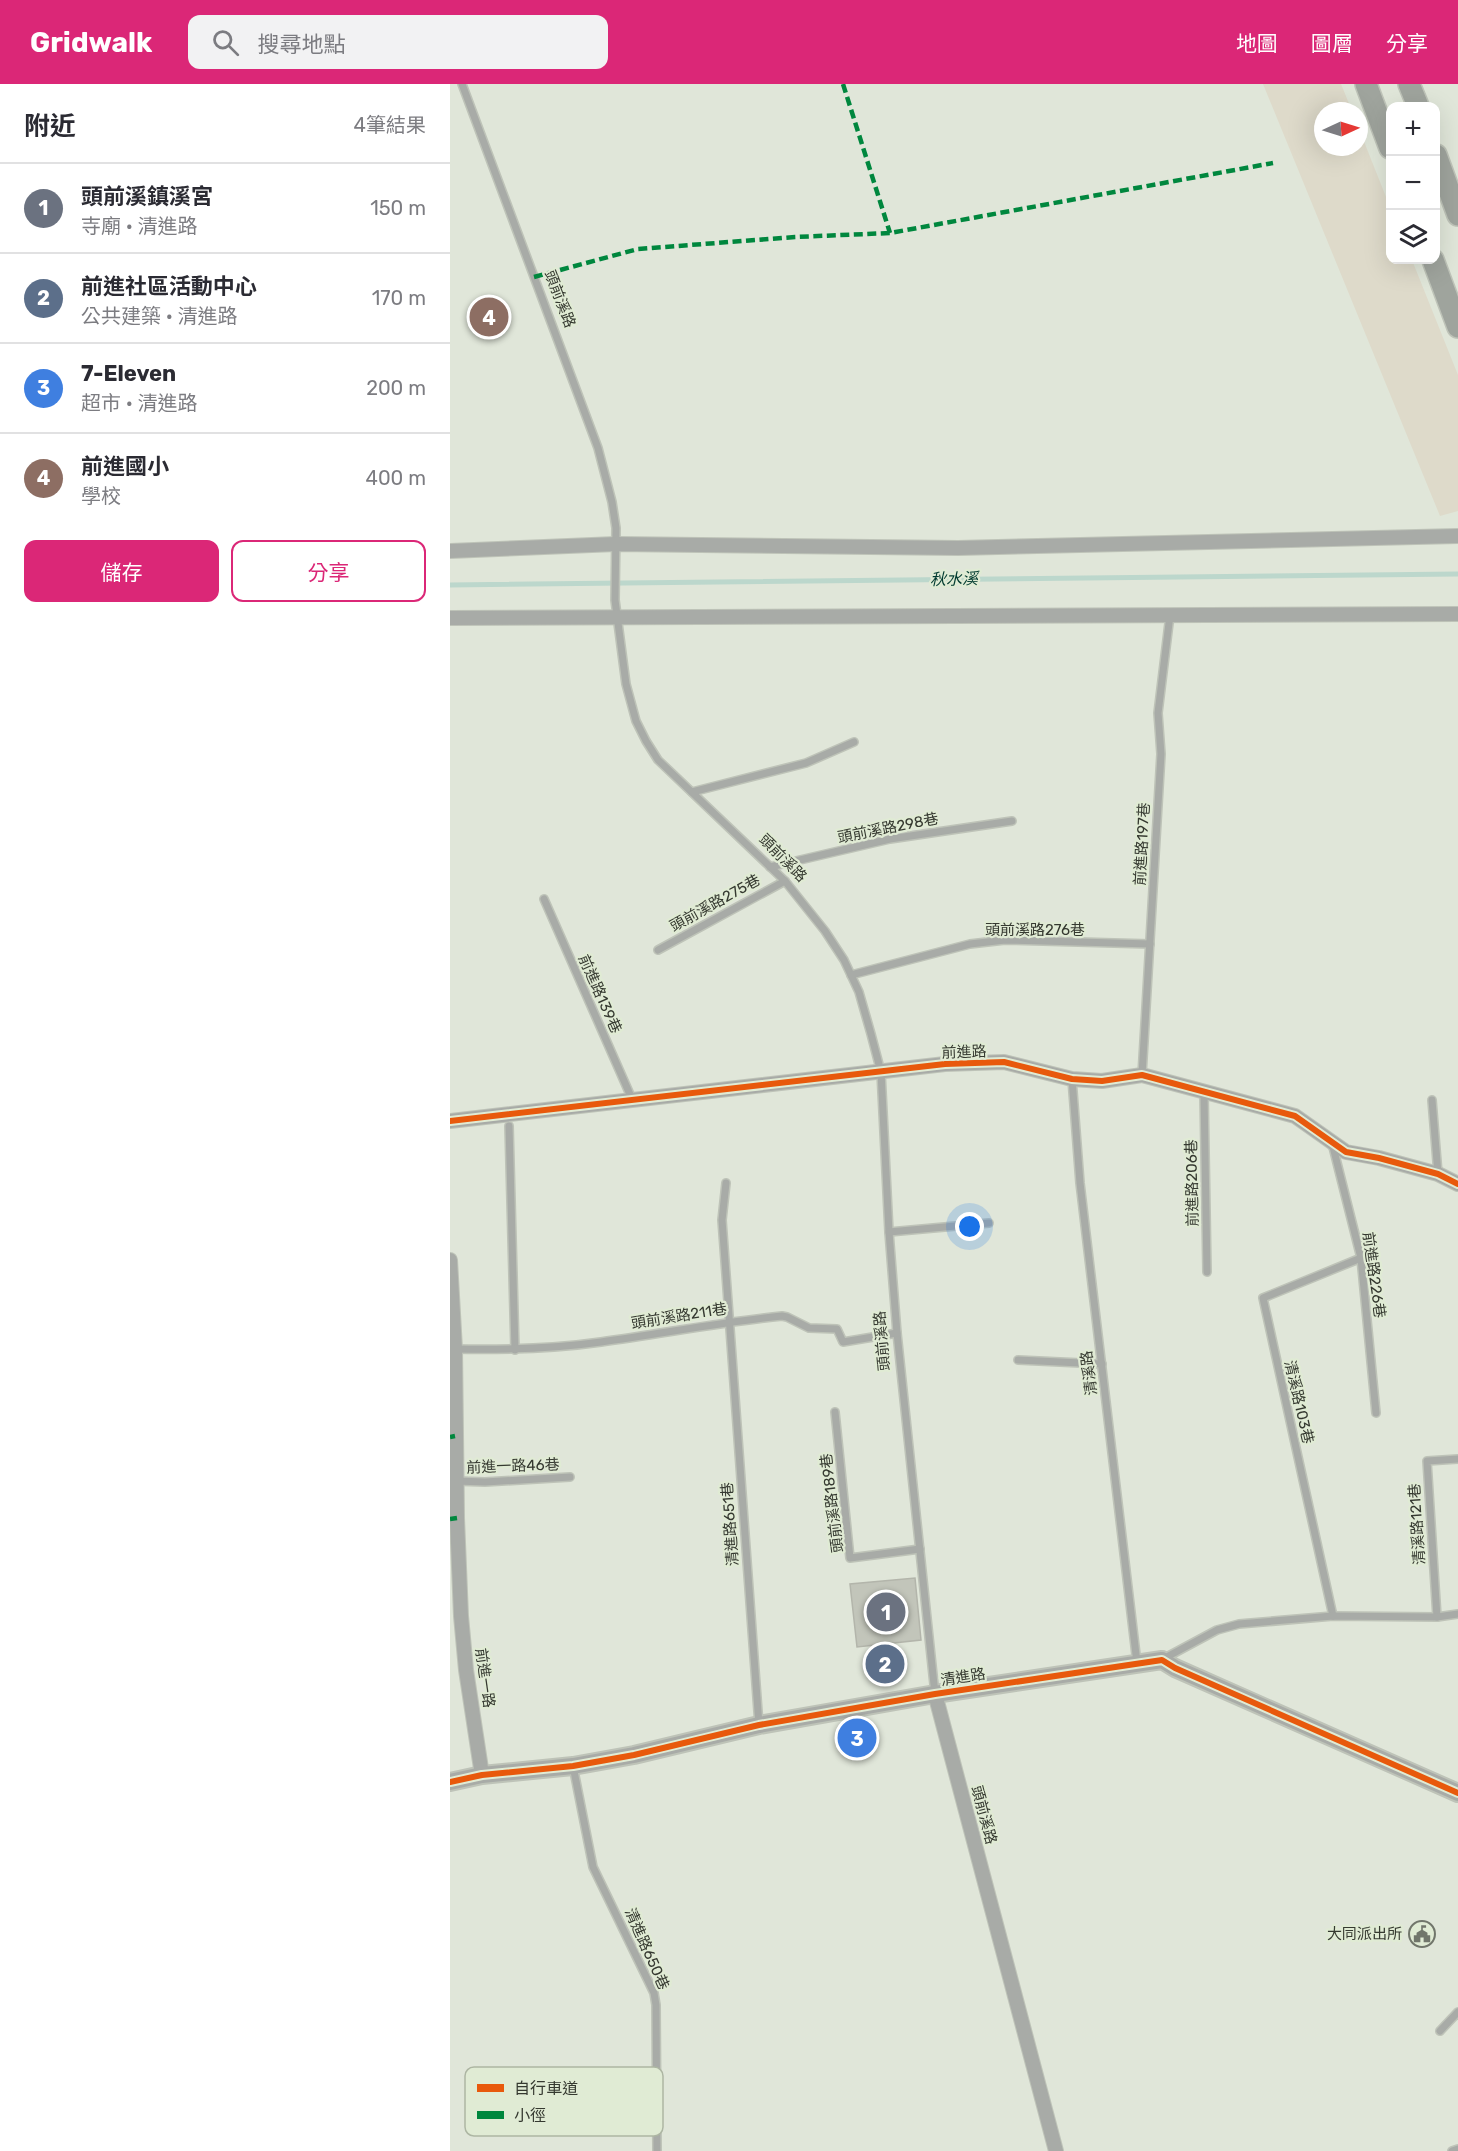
<!DOCTYPE html>
<html lang="zh-TW">
<head>
<meta charset="utf-8">
<style>
	body { margin:0; font-family:Rubik,"Noto Sans TC",sans-serif; background:#f2f2f3; color:#2b2b33 }
	.controls { position:absolute; right:18px; top:18px; display:grid; overflow:hidden; border-radius:12px; box-shadow:0 6px 24px #0002 }
	.controls button { width:54px; height:54px; display:grid; place-items:center; padding:0; border:0; border-bottom:2px solid #e1e1e2; background:#fff; color:#2b2b33; font:30px sans-serif }
	.compass { position:absolute; left:864px; top:18px; width:54px; height:54px; border-radius:50%; background:#fff; box-shadow:0 6px 24px #0002; rotate:86deg }
	.you { position:absolute; left:520px; top:1143px; width:21px; height:21px; margin:-15px; border:4px solid #fff; border-radius:50%; background:#1a73e8; box-shadow:0 0 0 9px #1a73e833 }
	.badge { display:grid; place-items:center; width:39px; height:39px; border-radius:50%; background:#db2777; color:#fff; font-size:20px; font-weight:700 }
	.pin { position:absolute; translate:-50% -50%; border:3px solid #fff; box-shadow:0 2px 6px #0006 }
	.list { margin:0; padding:0; list-style:none }
	h2 { display:flex; justify-content:space-between; align-items:center; height:78px; margin:0; padding:0 24px; font-size:26px }
	h2 small { font-size:20px; font-weight:400; color:#7c7c81 }
	.list li { display:grid; grid-template-columns:39px 1fr auto; gap:18px; align-items:center; box-sizing:border-box; height:90px; padding:0 24px; border-top:2px solid #e1e1e2 }
	.list b { display:block; font-size:22px; white-space:nowrap }
	.list p { margin:0; font-size:20px; white-space:nowrap; color:#7c7c81 }
	.list em { font-size:20px; font-style:normal; color:#7c7c81 }
	.actions { display:flex; gap:12px; padding:18px 24px }
	.actions a { flex:1; padding:14px 0; border:2px solid #db2777; border-radius:12px; text-align:center; font-size:21px; color:#db2777 }
	.actions .main { background:#db2777; color:#fff }
	.icon { flex:none; width:33px; height:33px; fill:none; stroke:currentColor; stroke-width:2; stroke-linecap:round; stroke-linejoin:round }
	.map { position:relative; flex:none; width:1008px; height:2067px; overflow:hidden }
	header { display:flex; align-items:center; gap:36px; box-sizing:border-box; height:84px; padding:0 30px; background:#db2777; color:#fff }
	header strong { font-size:28px }
	nav { display:flex; gap:33px; margin-inline-start:auto; font-size:21px }
	.search { width:420px; height:54px; background:#f2f2f3; display:flex; align-items:center; gap:15px; box-sizing:border-box; padding:0 21px; border-radius:12px; color:#7c7c81; font-size:22px }
	main { display:flex }
	aside { flex:1; background:#fff }
	.map>svg:first-child { display:block }
	.green { fill:#dedaca }
	.lines { fill:none; stroke-linecap:round; stroke-linejoin:round }
	.stream { stroke:#bcd7cc; stroke-width:5 }
	.building { fill:#c2c5ba; stroke:#b3b5ab; stroke-width:1.5 }
	.service-casing { stroke:#bec3b8; stroke-width:10 }
	.minor-casing { stroke:#bec3b8; stroke-width:16 }
	.tertiary-casing { stroke:#bec3b8; stroke-width:20 }
	.primary-casing { stroke:#bec3b8; stroke-width:24 }
	.service { stroke:#a8aba7; stroke-width:7 }
	.minor { stroke:#a8aba7; stroke-width:14 }
	.tertiary { stroke:#a8aba7; stroke-width:16 }
	.primary { stroke:#9fa49d; stroke-width:21 }
	.quiet { stroke:#00873e; stroke-width:4.5; stroke-dasharray:9 4.5; stroke-linecap:butt }
	.cycleway-casing { stroke:#e0ebd4; stroke-width:10 }
	.cycleway { stroke:#e8590c; stroke-width:6 }
	.labels { text-anchor:middle; dominant-baseline:central; stroke-width:4.5; stroke-linejoin:round; paint-order:stroke }
	.street-label { font-size:15px; fill:#353930; stroke:#e0ebd4 }
	.poi-label { font-size:15px; fill:#353930; stroke:#e0ebd4; text-anchor:end }
	.water-label { font-size:16px; font-style:italic; fill:#013a2f; stroke:#e0ebd4 }
	.key { fill:#e0ebd4; stroke:#adb6a3; stroke-width:1.5 }
	.key-label { font-size:16px; fill:#353930 }
</style>
</head>
<body>
<header>
<strong>Gridwalk</strong>
<div class="search"><svg class="icon" aria-label="search" viewBox="0 0 24 24"><circle cx="10" cy="10" r="6"/><path d="M15 15l6 6"/></svg>搜尋地點</div>
<nav><a>地圖</a><a>圖層</a><a>分享</a></nav>
</header>
<main>
<aside>
<h2>附近<small>4筆結果</small></h2>
<ul class="list">
<li><span class="badge" style="background:#6b7280">1</span><div><b>頭前溪鎮溪宮</b><p>寺廟 · 清進路</p></div><em>150 m</em></li>
<li><span class="badge" style="background:#5c6f8a">2</span><div><b>前進社區活動中心</b><p>公共建築 · 清進路</p></div><em>170 m</em></li>
<li><span class="badge" style="background:#3f7fe0">3</span><div><b>7-Eleven</b><p>超市 · 清進路</p></div><em>200 m</em></li>
<li><span class="badge" style="background:#8d6e63">4</span><div><b>前進國小</b><p>學校</p></div><em>400 m</em></li>
</ul>
<div class="actions"><a class="main">儲存</a><a>分享</a></div>
</aside>
<div class="map">
<svg width="1008" height="2067" viewBox="0 0 1008 2067">
	<rect width="100%" height="100%" fill="#e0e6d9"/>
	<polygon class="green" points="813,0 891,0 902,27 873,27 873,63 909,63 909,45 940,123 940,176 962,176 1008,291 1008,427 990,432"/>
	<g class="lines">
		<polyline class="stream" points="0,501 1008,490"/>
	</g>
	<polygon class="building" points="465,1494 471,1556 407,1563 400,1500"/>
	<g class="lines">
		<defs>
			<g id="service">
				<polyline points="12,0 148,364 162,418 166,444 165,516 176,600 186,637 196,657 208,676 335,797 375,847 394,876 409,908 421,950 431,988 439,1148 447,1249 485,1610"/>
				<polyline points="242,708 356,679 404,658"/>
				<polyline points="320,783 440,755 562,737"/>
				<polyline points="94,815 182,1015"/>
				<polyline points="208,866 335,797"/>
				<polyline points="401,891 520,860 555,856 700,860"/>
				<polyline points="692,991 711,670 708,629 720,531"/>
				<polyline points="622,995 630,1099 687,1579"/>
				<polyline points="754,1009 757,1188"/>
				<polyline points="982,1016 988,1090"/>
				<polyline points="59,1042 65,1266"/>
				<polyline points="882,1059 911,1174 926,1329"/>
				<polyline points="276,1099 272,1136 309,1641"/>
				<polyline points="439,1148 539,1139"/>
				<path d="M 5,1265 C 54,1266 102,1265 151,1258 C 211,1250 271,1238 332,1232 L 337,1233 L 359,1244 L 387,1245 L 393,1258 L 447,1249"/>
				<polyline points="568,1276 652,1280"/>
				<polyline points="385,1328 400,1474 470,1465"/>
				<polyline points="6,1397 35,1398 120,1393"/>
				<polyline points="883,1532 813,1214 911,1174"/>
				<polyline points="987,1533 977,1377 1008,1375"/>
				<polyline points="713,1575 767,1546 789,1540 883,1532 987,1533 1008,1530"/>
				<polyline points="123,1682 143,1783 204,1909 206,1921 207,2067"/>
				<polyline points="990,1947 1008,1928"/>
				<polyline points="1002,2067 1008,2065"/>
			</g>
			<g id="minor">
				<polyline points="0,467 166,460 508,464 1008,452"/>
				<polyline points="0,534 1008,530"/>
				<polyline points="0,1037 495,980 554,978 622,995 652,997 692,991 845,1032 896,1068 929,1074 988,1090 1008,1100"/>
				<polyline points="0,1176 5,1265 7,1434 11,1532 16,1586 32,1691"/>
				<polyline points="485,1610 606,2067"/>
			</g>
			<polyline id="tertiary" points="0,1698 32,1691 123,1682 184,1671 309,1641 485,1610 712,1576 725,1584 1008,1709"/>
			<g id="primary">
				<polyline points="916,0 940,64"/>
				<polyline points="959,0 968,22"/>
				<polyline points="986,71 1008,131"/>
				<polyline points="983,176 1008,243"/>
			</g>
		</defs>
		<use href="#service" class="service-casing"/>
		<use href="#minor" class="minor-casing"/>
		<use href="#tertiary" class="tertiary-casing"/>
		<use href="#primary" class="primary-casing"/>
		<use href="#service" class="service"/>
		<use href="#minor" class="minor"/>
		<use href="#tertiary" class="tertiary"/>
		<use href="#primary" class="primary"/>
		<g class="quiet">
			<polyline points="393,0 440,149"/>
			<polyline points="84,193 188,165 345,153 440,149 823,79"/>
			<polyline points="0,1353 5,1352"/>
			<polyline points="0,1435 7,1434"/>
		</g>
		<defs>
			<g id="cycleway">
				<polyline points="0,1037 495,980 554,978 622,995 652,997 692,991 845,1032 896,1068 929,1074 988,1090 1008,1100"/>
				<polyline points="0,1698 32,1691 123,1682 184,1671 309,1641 485,1610 712,1576 725,1584 1008,1709"/>
			</g>
		</defs>
		<use href="#cycleway" class="cycleway-casing"/>
		<use href="#cycleway" class="cycleway"/>
	</g>
	<defs>
		<symbol id="civic-ring" viewBox="-11 -11 22 22"><circle r="9.5" fill="#e0ebd4" stroke="#71766b" stroke-width="1.5"/><path d="M-.6-6.5H3V-4.5H.6V-3L4-1V1h2V6H-6V1h2V-1L-.6-3ZM-1.2 2.5V6h2.4V2.5Z" fill="#71766b"/></symbol>
	</defs>
	<g fill-rule="evenodd">
		<use href="#civic-ring" x="957" y="1835" width="30" height="30"/>
	</g>
	<g class="labels">
		<g class="street-label">
			<text transform="translate(110 215) rotate(69)">頭前溪路</text>
			<text transform="translate(438 744) rotate(-11)">頭前溪路298巷</text>
			<text transform="translate(692 760) rotate(-87)">前進路197巷</text>
			<text transform="translate(333 774) rotate(45)">頭前溪路</text>
			<text transform="translate(265 819) rotate(-29)">頭前溪路275巷</text>
			<text x="585" y="846">頭前溪路276巷</text>
			<text transform="translate(150 910) rotate(66)">前進路139巷</text>
			<text transform="translate(514 968) rotate(-2)">前進路</text>
			<text transform="translate(742 1099) rotate(-91)">前進路206巷</text>
			<text transform="translate(924 1191) rotate(82)">前進路226巷</text>
			<text transform="translate(229 1232) rotate(-9)">頭前溪路211巷</text>
			<text transform="translate(432 1257) rotate(-95)">頭前溪路</text>
			<text transform="translate(639 1289) rotate(-97)">清溪路</text>
			<text transform="translate(849 1318) rotate(77)">清溪路103巷</text>
			<text transform="translate(63 1382) rotate(-2)">前進一路46巷</text>
			<text transform="translate(382 1419) rotate(-97)">頭前溪路189巷</text>
			<text transform="translate(280 1440) rotate(-94)">清進路651巷</text>
			<text transform="translate(967 1440) rotate(-94)">清溪路121巷</text>
			<text transform="translate(513 1593) rotate(-9)">清進路</text>
			<text transform="translate(35 1594) rotate(82)">前進一路</text>
			<text transform="translate(534 1731) rotate(75)">頭前溪路</text>
			<text transform="translate(197 1865) rotate(66)">清進路650巷</text>
		</g>
		<g class="poi-label">
			<text x="952" y="1850">大同派出所</text>
		</g>
		<g class="water-label">
			<text transform="translate(504 495) rotate(-1)">秋水溪</text>
		</g>
	</g>
	<rect x="15" y="1983" width="198" height="69" rx="9" class="key"/>
	<rect x="27" y="2000" width="27" height="8" fill="#e8590c"/>
	<rect x="27" y="2027" width="27" height="8" fill="#00873e"/>
	<g class="key-label">
		<text x="64" y="2010">自行車道</text>
		<text x="64" y="2037">小徑</text>
	</g>
</svg>
<div class="controls">
<button>+</button>
<button>−</button>
<button><svg class="icon" aria-label="layers" viewBox="0 0 24 24"><path d="M12 4l9 5-9 5-9-5zM3 14l9 5 9-5"/></svg></button>
</div>
<svg class="compass" viewBox="-18 -18 36 36"><path d="M0-13l5 13h-10z" fill="#e53935"/><path d="M0 13l5-13h-10z" fill="#7c7c81"/></svg>
<div class="you"></div>
<div class="pin badge" style="left:436px;top:1528px;background:#6b7280">1</div>
<div class="pin badge" style="left:435px;top:1580px;background:#5c6f8a">2</div>
<div class="pin badge" style="left:407px;top:1654px;background:#3f7fe0">3</div>
<div class="pin badge" style="left:39px;top:233px;background:#8d6e63">4</div>
</div>
</main>
</body>
</html>
